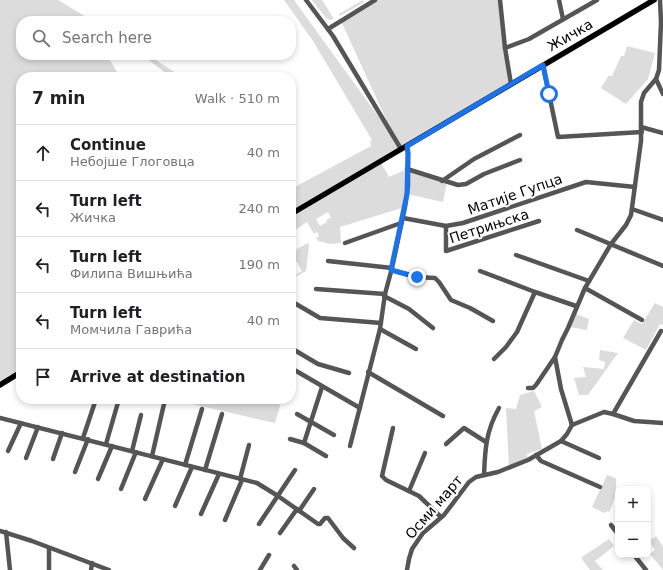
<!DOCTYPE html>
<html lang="en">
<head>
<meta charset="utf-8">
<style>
	body { margin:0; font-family:"DejaVu Sans",sans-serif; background:#f2f2f2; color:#202124 }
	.controls { position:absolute; right:12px; bottom:12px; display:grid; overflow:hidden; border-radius:8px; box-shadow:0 2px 6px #0003 }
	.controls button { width:36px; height:36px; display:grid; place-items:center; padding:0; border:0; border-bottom:1px solid #e0e0e0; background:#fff; color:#202124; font:20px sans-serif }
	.stop { position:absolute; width:12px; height:12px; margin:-9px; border:3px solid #1a73e8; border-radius:50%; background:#fff }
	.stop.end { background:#1a73e8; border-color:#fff; box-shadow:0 1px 4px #0008 }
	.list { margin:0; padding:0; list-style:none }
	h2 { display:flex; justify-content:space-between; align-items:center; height:52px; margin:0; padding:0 16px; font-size:17px }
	h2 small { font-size:13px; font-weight:400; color:#757577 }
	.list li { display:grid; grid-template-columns:26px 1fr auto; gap:12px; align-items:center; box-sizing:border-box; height:56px; padding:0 16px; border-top:1px solid #e0e0e0 }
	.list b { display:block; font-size:15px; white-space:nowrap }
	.list p { margin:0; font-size:13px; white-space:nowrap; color:#757577 }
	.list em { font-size:13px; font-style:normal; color:#757577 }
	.icon { flex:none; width:22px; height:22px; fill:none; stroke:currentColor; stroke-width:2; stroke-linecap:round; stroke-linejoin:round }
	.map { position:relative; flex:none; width:663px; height:570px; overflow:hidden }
	.search { position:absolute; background:#fff; box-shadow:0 2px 6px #0003; left:16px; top:16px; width:280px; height:44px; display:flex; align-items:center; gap:10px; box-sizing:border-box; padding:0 14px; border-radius:16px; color:#757577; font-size:15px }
	.panel { position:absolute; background:#fff; box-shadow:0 2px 6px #0003; left:16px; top:72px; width:280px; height:332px; border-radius:16px }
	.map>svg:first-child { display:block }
	.green { fill:#dcdcdc; fill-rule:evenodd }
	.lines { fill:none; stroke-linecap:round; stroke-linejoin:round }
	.major-casing { stroke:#dbdbdb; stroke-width:6 }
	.minor { stroke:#555; stroke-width:4.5 }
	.major { stroke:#000; stroke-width:5.5 }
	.route { stroke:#1a73e8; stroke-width:5 }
	.labels { text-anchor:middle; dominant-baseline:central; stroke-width:4; stroke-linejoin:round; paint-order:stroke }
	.street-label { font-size:14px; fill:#000; stroke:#fff }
</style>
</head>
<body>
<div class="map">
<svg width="663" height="570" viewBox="0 0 663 570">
	<rect width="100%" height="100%" fill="#fff"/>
	<g class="green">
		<polygon points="0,0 58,0 93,21 21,21 21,55 107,55 120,77 21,77 21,372 0,385"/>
		<path d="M 284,0 L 294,0 L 396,141 L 341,21 L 375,0 L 499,0 L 511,84 L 380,161 L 389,177 L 407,169 L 447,182 L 443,202 L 407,194 L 405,207 L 340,227 L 341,243 L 330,244 L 318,241 L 316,238 L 319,236 L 317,232 L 314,234 L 307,222 L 291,233 L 291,189 L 371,146 L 370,142 L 372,140 L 313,41 ZM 328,212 L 331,218 L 326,220 L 327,222 L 320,226 L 316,219 Z"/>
		<polygon points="312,0 322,0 334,19 330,20 326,18"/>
		<polygon points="363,0 364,2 340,16 339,14"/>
		<polygon points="627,46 655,53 648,79 626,104 601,88 609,75 612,76 621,56 624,56"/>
		<polygon points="142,55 148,55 182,77 171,77"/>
		<polygon points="308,243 309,246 306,271 293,278 291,274 291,267 295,275 302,271 291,252"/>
		<polygon points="655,303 663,307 663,325 660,324 646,350 623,338 634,320 642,324"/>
		<polygon points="576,314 589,319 587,330 570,327"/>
		<polygon points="600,350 618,353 588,395 579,395 574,378 586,377 583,367 604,369 605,362 599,360"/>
		<polygon points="534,391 542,407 534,411 542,449 527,454 528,460 509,468 506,408 516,409 520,395"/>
		<polygon points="179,399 282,399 275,423 179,401"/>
		<path d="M 607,475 L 616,478 C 617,491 614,501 609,513 L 608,511 L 604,513 L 592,507 Z"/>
		<polygon points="656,536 663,547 663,570 650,554 655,550 649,541"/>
		<polygon points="609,539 614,546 595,561 603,570 590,570 582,559 582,557"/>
	</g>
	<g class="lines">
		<defs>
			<g id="major">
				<polyline points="291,214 654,0"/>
				<polyline points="0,385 21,372"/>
			</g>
		</defs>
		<use href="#major" class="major-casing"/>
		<g class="minor">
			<polyline points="306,0 333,36 401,149"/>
			<polyline points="500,0 505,48 511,84"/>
			<polyline points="559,0 563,19"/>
			<polyline points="328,29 375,0"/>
			<polyline points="505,48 529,39 597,0"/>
			<polyline points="543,65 558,137 642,132"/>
			<polyline points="656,79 663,94"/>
			<polyline points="641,127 663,133"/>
			<polyline points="407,169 458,185 466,184 484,174 520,160"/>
			<polyline points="442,181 474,159 520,135"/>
			<polyline points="632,209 663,220"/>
			<polyline points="403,218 446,226 463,223 586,182 635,187"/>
			<polyline points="446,226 446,251 539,221"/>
			<polyline points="577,230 663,266"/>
			<polyline points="345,243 401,223"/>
			<polyline points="516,255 589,281"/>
			<polyline points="328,261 392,268"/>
			<polyline points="391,270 417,277 435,278 439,282 451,300 470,308 493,321"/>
			<polyline points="480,271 535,292 576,306"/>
			<polyline points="585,288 642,320"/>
			<polyline points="316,289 385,294"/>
			<polyline points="384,296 409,309 433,328"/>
			<polyline points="291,301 320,318 381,323"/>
			<polyline points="380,329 416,349"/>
			<polyline points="291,348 318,364 349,373"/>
			<polyline points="494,359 506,347 517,332 535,292"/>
			<polyline points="291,368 360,408"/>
			<polyline points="368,372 443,416"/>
			<polyline points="322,387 304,443 326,456"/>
			<polyline points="528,388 533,388 536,385 555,357"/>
			<polyline points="297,414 334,435"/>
			<polyline points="613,414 661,331"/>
			<polyline points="0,418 257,483 278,496 318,524 320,524 325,518 328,518 343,538 354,548"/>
			<polyline points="572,425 561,389 555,357 562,340 568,328 585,288 611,244 626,225 631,215 641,141 641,102 644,93 656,79 659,70 661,22 660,0"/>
			<polyline points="572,425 604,412 613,414 634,421 663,423"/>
			<polyline points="393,428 382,476 386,480 419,496 441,517"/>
			<polyline points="83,438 96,399"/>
			<polyline points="290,439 304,443"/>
			<polyline points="561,441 599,458"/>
			<polyline points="106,444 119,399"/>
			<polyline points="446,444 464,428 486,442"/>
			<polyline points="350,446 380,329 385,294 392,268 405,207 408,186 408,153 407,146"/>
			<polyline points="8,451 21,423"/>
			<polyline points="132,451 141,415"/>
			<polyline points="536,455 541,461 600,487"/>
			<polyline points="152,456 164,404"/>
			<polyline points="26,458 38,427"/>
			<polyline points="53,459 62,433"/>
			<polyline points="185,465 202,409"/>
			<polyline points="205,470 222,414"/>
			<polyline points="75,472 88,439"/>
			<path d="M 484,475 C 485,449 486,431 499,408"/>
			<polyline points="98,479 112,446"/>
			<polyline points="240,479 249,445"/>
			<polyline points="121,489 136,452"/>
			<polyline points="409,491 425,453"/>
			<polyline points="145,499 163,459"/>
			<polyline points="175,506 192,467"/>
			<polyline points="299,511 314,489"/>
			<polyline points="201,514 219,474"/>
			<polyline points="225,520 242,480"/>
			<polyline points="259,524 295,470"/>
			<polyline points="611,525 618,534"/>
			<polyline points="0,531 32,541 109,570"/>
			<polyline points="6,532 10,570"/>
			<polyline points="280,533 297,509"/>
			<polyline points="634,555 646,570"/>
			<polyline points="294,566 297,570"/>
			<polyline points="49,570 49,548"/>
			<polyline points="91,570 92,563"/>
			<polyline points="260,570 269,555"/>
			<polyline points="407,570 409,559 412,549 423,533 444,515 469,482 476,477 498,472 528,460 561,441 567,434 572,425"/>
		</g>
		<use href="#major" class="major"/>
	</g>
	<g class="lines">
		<polyline class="route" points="417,277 391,270 407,194 408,153 407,146 543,65 549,94"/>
	</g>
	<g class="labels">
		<g class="street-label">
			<text transform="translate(570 35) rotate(-30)">Жичка</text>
			<text transform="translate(515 194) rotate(-19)">Матије Гупца</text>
			<text transform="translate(489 226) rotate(-18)">Петрињска</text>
			<text transform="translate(434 507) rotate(-49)">Осми март</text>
		</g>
	</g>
</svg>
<div class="controls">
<button>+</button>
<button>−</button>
</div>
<div class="stop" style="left:549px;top:94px"></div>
<div class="stop end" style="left:417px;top:277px"></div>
<div class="search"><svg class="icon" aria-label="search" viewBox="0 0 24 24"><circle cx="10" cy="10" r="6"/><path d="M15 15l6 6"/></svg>Search here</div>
<section class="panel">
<h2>7 min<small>Walk · 510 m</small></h2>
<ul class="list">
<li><svg class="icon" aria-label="ahead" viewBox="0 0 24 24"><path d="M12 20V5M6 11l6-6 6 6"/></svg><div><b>Continue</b><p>Небојше Глоговца</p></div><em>40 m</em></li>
<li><svg class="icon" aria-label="left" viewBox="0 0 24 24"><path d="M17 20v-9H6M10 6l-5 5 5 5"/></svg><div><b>Turn left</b><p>Жичка</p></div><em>240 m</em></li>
<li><svg class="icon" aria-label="left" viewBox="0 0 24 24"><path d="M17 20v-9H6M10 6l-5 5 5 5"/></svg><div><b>Turn left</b><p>Филипа Вишњића</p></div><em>190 m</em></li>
<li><svg class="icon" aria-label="left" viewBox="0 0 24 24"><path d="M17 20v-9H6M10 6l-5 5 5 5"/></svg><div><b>Turn left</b><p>Момчила Гаврића</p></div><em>40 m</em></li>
<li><svg class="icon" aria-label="arrive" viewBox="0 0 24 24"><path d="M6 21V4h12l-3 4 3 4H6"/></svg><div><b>Arrive at destination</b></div></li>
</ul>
</section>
</div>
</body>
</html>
